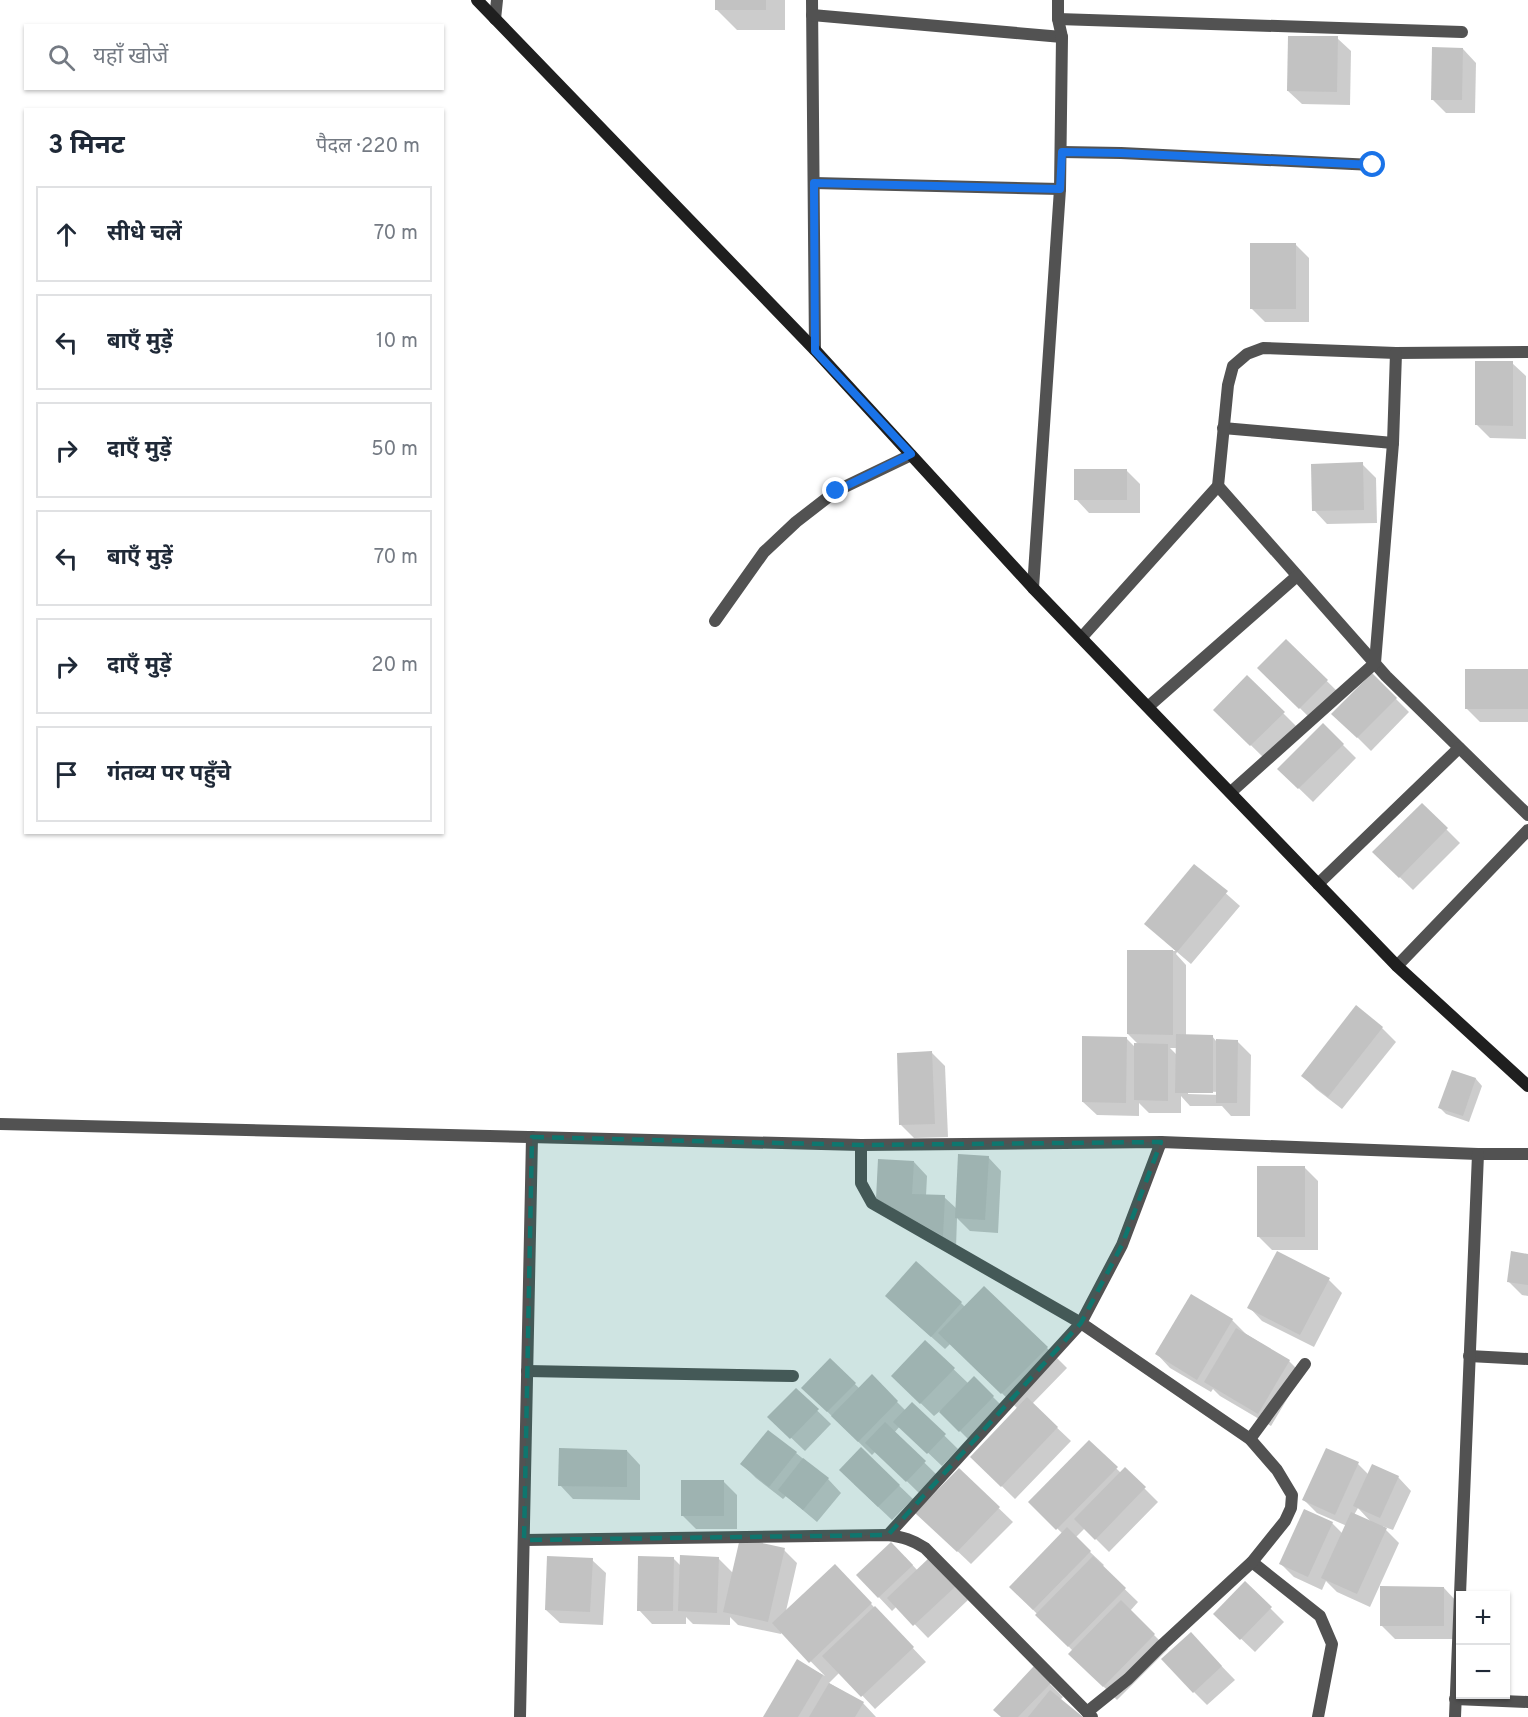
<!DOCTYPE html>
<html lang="hi">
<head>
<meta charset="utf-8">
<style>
	body { margin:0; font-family:Overpass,"Noto Sans Devanagari",sans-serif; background:#f6f6f7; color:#1f2937 }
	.controls { position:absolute; right:18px; bottom:18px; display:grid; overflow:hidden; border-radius:0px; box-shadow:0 2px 4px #0004 }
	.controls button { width:54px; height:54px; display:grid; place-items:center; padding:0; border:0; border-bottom:2px solid #e0e1e3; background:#fff; color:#1f2937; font:30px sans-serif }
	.stop { position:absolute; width:18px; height:18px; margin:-14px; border:4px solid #1a73e8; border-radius:50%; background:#fff }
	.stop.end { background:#1a73e8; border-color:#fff; box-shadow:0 2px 6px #0008 }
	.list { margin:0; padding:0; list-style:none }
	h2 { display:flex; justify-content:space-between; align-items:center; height:78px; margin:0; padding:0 24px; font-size:26px }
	h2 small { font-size:20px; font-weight:400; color:#747a83 }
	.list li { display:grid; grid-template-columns:39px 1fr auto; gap:18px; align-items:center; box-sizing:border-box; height:96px; margin:0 12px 12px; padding:0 12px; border:2px solid #e0e1e3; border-radius:0px }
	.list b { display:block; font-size:22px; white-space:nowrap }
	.list em { font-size:20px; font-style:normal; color:#747a83 }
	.icon { flex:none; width:33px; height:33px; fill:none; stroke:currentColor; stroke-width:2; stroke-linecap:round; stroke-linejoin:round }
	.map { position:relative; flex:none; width:1528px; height:1717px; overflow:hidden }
	.search { position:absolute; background:#fff; box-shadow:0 2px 4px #0004; left:24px; top:24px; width:420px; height:66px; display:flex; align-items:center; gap:15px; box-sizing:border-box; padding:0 21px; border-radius:0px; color:#747a83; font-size:22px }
	.panel { position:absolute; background:#fff; box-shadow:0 2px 4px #0004; left:24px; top:108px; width:420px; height:726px; border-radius:0px }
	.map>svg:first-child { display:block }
	.shadow { fill:#0003; fill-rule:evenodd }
	.building { fill:#c2c2c2 }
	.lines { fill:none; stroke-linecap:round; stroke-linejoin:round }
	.lane { stroke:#525252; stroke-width:12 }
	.street { stroke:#525252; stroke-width:12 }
	.secondary { stroke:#1f1f1f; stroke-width:12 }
	.route { stroke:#1a73e8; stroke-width:8 }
	.marked { fill:#0f766e; fill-opacity:0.2; stroke:#0f766e; stroke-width:4.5; stroke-dasharray:12 8; stroke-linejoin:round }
</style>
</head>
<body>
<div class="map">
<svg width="1528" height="1717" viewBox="0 0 1528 1717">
	<rect width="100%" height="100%" fill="#fff"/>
	<g class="shadow">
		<polygon points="717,0 785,0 785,30 737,30 717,10"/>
		<polygon points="1337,38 1351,51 1350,105 1302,104 1288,91"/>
		<polygon points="1463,49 1476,63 1475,113 1446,113 1432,99"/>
		<polygon points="1295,244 1309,258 1309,322 1265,322 1251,308"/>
		<polygon points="1512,363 1526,376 1526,439 1490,438 1477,425"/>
		<polygon points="1362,464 1376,478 1377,523 1327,524 1314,510"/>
		<polygon points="1126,470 1140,484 1140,513 1089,513 1076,499"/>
		<polygon points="1286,641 1340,694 1313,721 1259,668"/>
		<polygon points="1528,670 1528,722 1480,722 1466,708"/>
		<polygon points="1372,675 1409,712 1371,751 1334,714"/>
		<polygon points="1247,677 1297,727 1265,759 1215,710"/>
		<polygon points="1323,725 1356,758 1313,802 1279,769"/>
		<polygon points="1422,805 1460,843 1413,890 1374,852"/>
		<path d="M 1195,866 L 1240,906 L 1191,964 L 1177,952 L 1176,954 L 1186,965 L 1186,1036 L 1212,1036 L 1216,1041 L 1237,1041 L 1251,1055 L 1250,1116 L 1231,1116 L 1222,1106 L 1190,1106 L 1181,1096 L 1181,1113 L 1149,1113 L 1139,1103 L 1139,1116 L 1097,1115 L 1083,1102 L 1126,1038 L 1136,1048 L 1139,1045 L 1128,1034 L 1129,951 L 1176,951 L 1146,924 ZM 1170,1048 L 1177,1048 L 1177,1055 ZM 1188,1091 L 1220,1092 L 1220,1095 L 1188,1094 Z"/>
		<polygon points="1356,1008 1382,1028 1396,1042 1342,1109 1316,1089 1303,1076"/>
		<polygon points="932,1053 945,1066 948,1137 914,1138 901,1125"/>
		<polygon points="1453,1071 1476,1079 1482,1086 1469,1122 1446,1114 1440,1108"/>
		<polygon points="988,1157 1001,1171 998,1233 970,1231 957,1218 956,1248 891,1213 914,1162 927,1176 926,1196 944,1197 957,1209"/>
		<polygon points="1305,1168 1318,1181 1318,1250 1272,1250 1258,1236"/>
		<polygon points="1528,1255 1528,1296 1522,1295 1508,1281"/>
		<polygon points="1329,1280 1342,1293 1314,1347 1262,1321 1249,1307"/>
		<polygon points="1192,1296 1232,1320 1246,1334 1289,1361 1302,1374 1271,1426 1220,1396 1213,1389 1211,1392 1170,1368 1157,1354"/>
		<polygon points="961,1303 965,1307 1047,1348 1067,1368 1032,1404 1071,1441 1015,1499 972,1457 1018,1409 951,1343 945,1349 900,1309"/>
		<polygon points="925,1342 969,1384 974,1378 1006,1410 974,1445 940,1411 934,1416 906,1389"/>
		<polygon points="830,1360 860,1389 872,1377 906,1411 912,1404 958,1449 942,1466 900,1426 894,1433 938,1476 920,1494 876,1451 872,1455 803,1388"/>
		<polygon points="796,1390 831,1424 805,1451 783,1430"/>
		<polygon points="1089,1442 1121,1473 1125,1469 1158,1502 1109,1552 1085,1528 1075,1538 1104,1565 1102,1567 1138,1602 1130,1611 1168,1649 1117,1700 1071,1654 1073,1651 1011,1587 1063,1534 1030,1502"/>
		<polygon points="861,1449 913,1499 892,1520 854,1484"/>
		<polygon points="627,1451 640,1465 640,1500 573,1499 560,1485"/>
		<polygon points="796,1453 828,1479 841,1493 817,1522 786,1496 783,1499 756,1478 742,1464"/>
		<path d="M 1358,1464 L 1369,1475 L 1398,1477 L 1411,1491 L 1393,1530 L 1382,1526 L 1399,1543 L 1370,1607 L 1337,1592 L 1326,1581 L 1322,1590 L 1294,1577 L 1281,1564 L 1305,1511 L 1332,1523 L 1343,1534 L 1347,1526 L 1317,1513 L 1304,1500 ZM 1358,1508 L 1372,1523 L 1354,1515 Z"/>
		<polygon points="959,1470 1013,1522 971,1564 931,1526"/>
		<polygon points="724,1482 737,1495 737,1529 696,1529 682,1515"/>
		<polygon points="784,1550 797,1563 786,1611 855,1587 926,1662 875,1709 840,1672 829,1683 863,1703 876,1717 765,1717 797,1661 825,1676 782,1632 781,1634 738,1625 730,1617 730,1625 693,1624 686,1617 686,1624 652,1624 639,1610 673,1558 681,1566 718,1558 733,1573"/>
		<polygon points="905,1557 918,1571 930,1560 968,1600 928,1638 897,1606 892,1611 858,1575"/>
		<polygon points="592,1560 606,1573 603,1625 560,1623 546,1610"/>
		<polygon points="1245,1583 1284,1622 1255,1652 1215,1614"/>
		<polygon points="1444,1588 1457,1602 1457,1639 1395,1639 1381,1625"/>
		<polygon points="1204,1648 1235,1680 1207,1705 1194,1692"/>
		<polygon points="1034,1668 1063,1697 1060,1700 1080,1717 1002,1717"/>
	</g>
	<g class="building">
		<rect x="715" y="0" width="51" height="10"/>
		<polygon points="1288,36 1338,36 1337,92 1287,91"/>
		<polygon points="1432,47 1463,48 1462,100 1431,100"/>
		<rect x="1250" y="243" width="46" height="66"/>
		<polygon points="1475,361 1513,361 1513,426 1475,425"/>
		<polygon points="1363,462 1364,510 1312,511 1311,464"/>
		<rect x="1074" y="469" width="53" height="31"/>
		<polygon points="1286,639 1328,680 1299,709 1257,668"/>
		<rect x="1465" y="669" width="63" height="40"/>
		<polygon points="1372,673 1397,698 1357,738 1331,714"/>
		<polygon points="1247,675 1285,712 1250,746 1213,710"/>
		<polygon points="1323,723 1344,744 1298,789 1277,769"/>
		<polygon points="1422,803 1448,828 1399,878 1372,852"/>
		<polygon points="1194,864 1228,891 1177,952 1144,924"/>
		<polygon points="1127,950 1173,950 1173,1035 1127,1034"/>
		<polygon points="1356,1005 1383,1027 1328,1097 1301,1076"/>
		<polygon points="1176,1034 1213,1035 1213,1093 1175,1093"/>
		<polygon points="1082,1036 1127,1037 1126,1103 1082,1102"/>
		<polygon points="1216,1039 1238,1040 1237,1103 1216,1103"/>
		<polygon points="1134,1043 1168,1044 1168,1101 1134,1100"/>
		<polygon points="932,1051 935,1124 899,1125 897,1053"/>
		<polygon points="1452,1070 1476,1078 1463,1116 1438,1108"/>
		<polygon points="958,1154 989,1156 985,1220 955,1218"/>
		<polygon points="878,1159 914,1161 912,1194 945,1195 943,1236 876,1199"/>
		<rect x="1257" y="1166" width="48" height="71"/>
		<polygon points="1277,1251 1330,1278 1300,1335 1247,1308"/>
		<polygon points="1511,1251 1528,1254 1528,1285 1507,1282"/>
		<polygon points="916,1261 962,1302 931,1337 885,1296"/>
		<polygon points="984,1286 1048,1347 1001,1394 938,1333"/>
		<polygon points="1191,1294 1233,1319 1197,1380 1155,1354"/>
		<polygon points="1236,1328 1290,1360 1258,1414 1204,1382"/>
		<polygon points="925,1340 955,1368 920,1404 891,1376"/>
		<polygon points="830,1358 856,1383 827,1412 801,1388"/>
		<polygon points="872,1374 898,1401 858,1442 831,1416"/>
		<polygon points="974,1376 994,1396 959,1432 939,1412"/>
		<polygon points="796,1388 819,1409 790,1439 767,1417"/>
		<polygon points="1027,1397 1058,1427 1001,1487 970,1457"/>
		<polygon points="912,1402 946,1434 927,1454 893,1422"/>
		<polygon points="885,1422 926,1461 906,1482 865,1443"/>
		<polygon points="768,1430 797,1452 769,1487 740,1464"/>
		<polygon points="1089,1440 1118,1467 1056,1530 1028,1502"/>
		<polygon points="861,1447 900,1485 878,1507 839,1470"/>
		<polygon points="559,1448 627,1450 627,1487 558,1486"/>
		<polygon points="1326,1448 1359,1462 1335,1515 1302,1500"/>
		<polygon points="803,1458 829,1478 803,1510 778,1490"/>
		<polygon points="1372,1464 1399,1476 1380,1518 1353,1506"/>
		<polygon points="1125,1467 1146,1487 1095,1540 1074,1519"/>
		<polygon points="959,1468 1000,1507 957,1552 915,1513"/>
		<rect x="681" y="1480" width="43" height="36"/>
		<polygon points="1304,1509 1333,1522 1308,1577 1279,1564"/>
		<polygon points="1351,1512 1387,1528 1357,1594 1321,1578"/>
		<polygon points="1067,1527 1091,1551 1033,1610 1009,1587"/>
		<polygon points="740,1538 785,1548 768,1622 723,1612"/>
		<polygon points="891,1542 913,1565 878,1598 856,1575"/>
		<polygon points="680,1555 719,1557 717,1613 678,1611"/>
		<polygon points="547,1556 593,1558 590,1612 545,1610"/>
		<polygon points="638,1556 674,1557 673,1611 637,1611"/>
		<polygon points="1093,1556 1126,1588 1068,1647 1035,1615"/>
		<polygon points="930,1557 956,1586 913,1626 887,1598"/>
		<polygon points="835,1564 872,1603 809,1663 772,1623"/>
		<polygon points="1245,1581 1272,1607 1240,1640 1213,1614"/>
		<polygon points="1380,1586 1444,1587 1444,1626 1380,1626"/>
		<polygon points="1121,1600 1155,1634 1103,1687 1068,1654"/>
		<polygon points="875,1606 914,1647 861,1697 822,1656"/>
		<polygon points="1191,1632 1222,1666 1193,1693 1161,1659"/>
		<polygon points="797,1659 823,1675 798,1717 763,1717"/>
		<polygon points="1034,1666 1051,1683 1018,1717 1001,1717 993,1710"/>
		<polygon points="829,1683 864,1702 855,1717 809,1717"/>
		<polygon points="1050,1690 1083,1717 1028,1717"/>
	</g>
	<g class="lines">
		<polyline class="lane" points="715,621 764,552 796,522 836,491 911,455"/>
		<g class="street">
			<polyline points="812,0 815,350"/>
			<polyline points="812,15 1062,37"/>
			<polyline points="495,19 497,0"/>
			<polyline points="1058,19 1462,32"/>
			<polyline points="1062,152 1121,153 1373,165"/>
			<polyline points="814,183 1060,189"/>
			<polyline points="1223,428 1393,443"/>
			<polyline points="1218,486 1386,676 1528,815"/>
			<polyline points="1033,588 1060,189 1062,37 1058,19 1058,0"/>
			<polyline points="1082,637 1218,486 1228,385 1233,366 1247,354 1263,348 1396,353 1528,352"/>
			<polyline points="1149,706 1297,576"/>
			<polyline points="1231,792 1375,663 1393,443 1396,353"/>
			<polyline points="1318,884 1459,748"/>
			<polyline points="1397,966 1528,830"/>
			<polyline points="0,1124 861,1145 1161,1142 1478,1154 1528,1154"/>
			<polyline points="861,1145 861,1183 872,1203 1081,1323 888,1535"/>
			<polyline points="1469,1356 1528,1359"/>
			<polyline points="527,1371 793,1376"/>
			<polyline points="1250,1439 1305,1364"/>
			<path d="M 524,1540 L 888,1535 C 903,1537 913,1540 925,1548 L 1092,1717"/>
			<polyline points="1252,1562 1320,1616 1332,1644 1318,1717"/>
			<polyline points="1455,1699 1528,1702"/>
			<polyline points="1087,1712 1128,1679 1160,1647 1252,1562 1285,1521 1291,1508 1292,1495 1277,1470 1250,1439 1081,1323 1122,1245 1161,1142"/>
			<polyline points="520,1717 532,1137"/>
			<polyline points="1455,1717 1478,1154"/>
		</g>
		<polyline class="secondary" points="477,0 815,350 1033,588 1397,966 1528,1086"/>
	</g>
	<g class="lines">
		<polyline class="route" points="836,491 911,454 815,351 814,183 1060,189 1062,152 1121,153 1373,165"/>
	</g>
	<path class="marked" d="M 532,1137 L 861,1145 L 1161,1142 L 1122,1245 L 1081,1323 L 888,1535 L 524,1540 Z"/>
</svg>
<div class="controls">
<button>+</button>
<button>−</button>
</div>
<div class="stop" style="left:1373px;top:165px"></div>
<div class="stop end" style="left:836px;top:491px"></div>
<div class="search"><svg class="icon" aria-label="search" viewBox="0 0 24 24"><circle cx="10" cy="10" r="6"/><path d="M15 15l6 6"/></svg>यहाँ खोजें</div>
<section class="panel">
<h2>3 मिनट<small>पैदल · 220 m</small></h2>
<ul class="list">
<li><svg class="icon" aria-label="ahead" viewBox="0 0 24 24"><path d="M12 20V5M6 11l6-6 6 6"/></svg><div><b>सीधे चलें</b></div><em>70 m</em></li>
<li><svg class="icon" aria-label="left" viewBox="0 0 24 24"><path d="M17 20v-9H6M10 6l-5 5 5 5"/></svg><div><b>बाएँ मुड़ें</b></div><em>10 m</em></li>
<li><svg class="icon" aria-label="right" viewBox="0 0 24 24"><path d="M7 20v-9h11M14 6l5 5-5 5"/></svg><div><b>दाएँ मुड़ें</b></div><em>50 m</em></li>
<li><svg class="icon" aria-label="left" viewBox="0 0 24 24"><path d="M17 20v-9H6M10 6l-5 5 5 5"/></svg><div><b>बाएँ मुड़ें</b></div><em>70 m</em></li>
<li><svg class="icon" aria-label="right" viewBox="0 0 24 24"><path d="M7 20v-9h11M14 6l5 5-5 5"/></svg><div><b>दाएँ मुड़ें</b></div><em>20 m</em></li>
<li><svg class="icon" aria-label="arrive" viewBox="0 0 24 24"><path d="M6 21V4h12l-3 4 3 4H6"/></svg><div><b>गंतव्य पर पहुँचे</b></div></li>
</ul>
</section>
</div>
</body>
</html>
